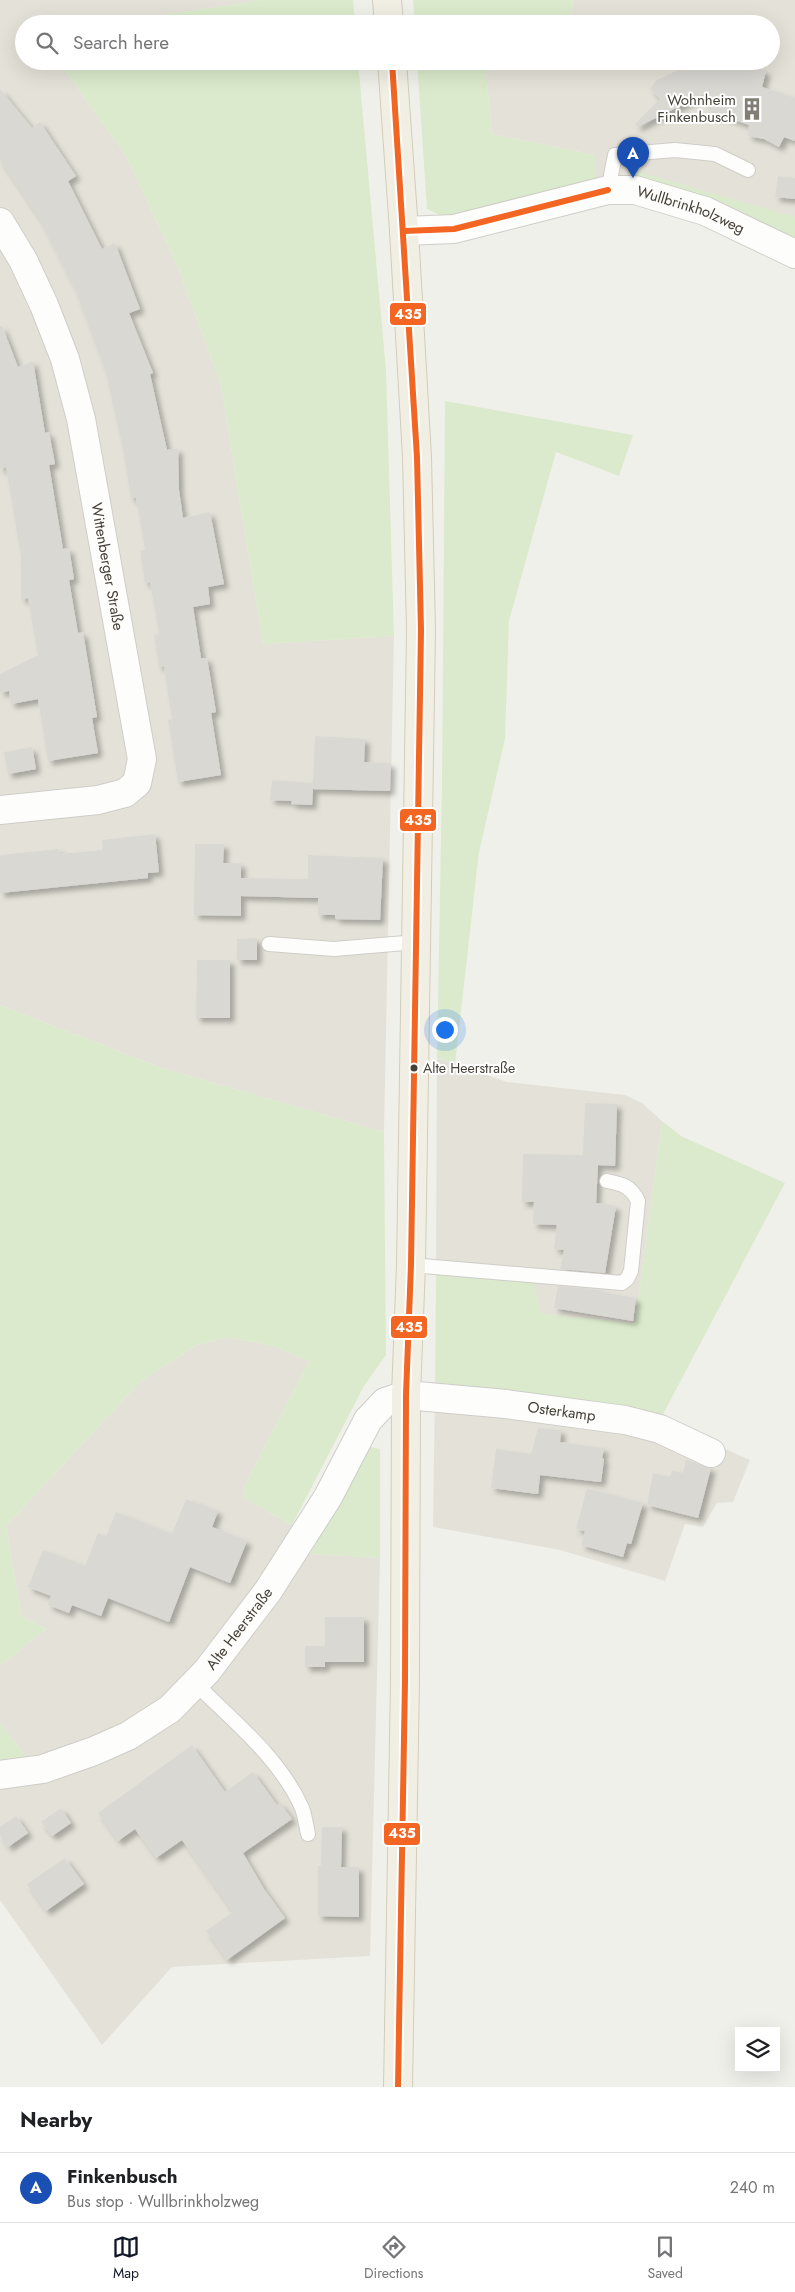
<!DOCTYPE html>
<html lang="en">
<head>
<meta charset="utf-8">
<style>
	body { margin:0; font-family:Jost,sans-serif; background:#f6f6f6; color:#202124 }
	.controls { position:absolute; right:15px; bottom:15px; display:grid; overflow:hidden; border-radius:0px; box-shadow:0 5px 20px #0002 }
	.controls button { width:45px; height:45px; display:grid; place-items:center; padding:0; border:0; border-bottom:1px solid #e0e0e0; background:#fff; color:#202124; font:25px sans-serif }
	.you { position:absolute; left:444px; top:1029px; width:18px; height:18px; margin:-12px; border:4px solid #fff; border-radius:50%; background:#1a73e8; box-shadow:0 0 0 8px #1a73e833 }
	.badge { display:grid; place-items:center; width:32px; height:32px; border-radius:50%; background:#111827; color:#fff; font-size:16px; font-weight:700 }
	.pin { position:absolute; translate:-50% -41px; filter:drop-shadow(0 1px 2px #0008) }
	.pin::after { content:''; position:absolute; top:26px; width:18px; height:15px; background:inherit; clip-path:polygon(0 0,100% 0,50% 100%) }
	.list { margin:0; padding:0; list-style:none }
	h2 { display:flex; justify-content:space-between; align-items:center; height:65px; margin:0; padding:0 20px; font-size:21px }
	h2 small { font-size:16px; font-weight:400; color:#757577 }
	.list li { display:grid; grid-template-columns:32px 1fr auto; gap:15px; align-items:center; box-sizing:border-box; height:70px; padding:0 20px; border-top:1px solid #e0e0e0 }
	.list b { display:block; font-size:19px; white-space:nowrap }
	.list p { margin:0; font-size:16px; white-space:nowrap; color:#757577 }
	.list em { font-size:16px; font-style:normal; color:#757577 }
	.icon { flex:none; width:28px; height:28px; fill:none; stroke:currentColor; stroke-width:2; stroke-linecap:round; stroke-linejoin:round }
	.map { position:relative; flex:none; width:795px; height:2087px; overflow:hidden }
	.search { position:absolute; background:#fff; box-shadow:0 5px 20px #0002; left:15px; right:15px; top:15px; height:55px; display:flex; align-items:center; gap:12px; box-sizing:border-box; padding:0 18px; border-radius:28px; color:#757577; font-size:19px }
	.sheet { height:135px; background:#fff }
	nav { display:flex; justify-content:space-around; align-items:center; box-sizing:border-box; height:70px; border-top:1px solid #e0e0e0; background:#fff; font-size:14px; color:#757577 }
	nav a { display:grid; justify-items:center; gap:2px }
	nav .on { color:#111827 }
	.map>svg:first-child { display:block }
	.residential { fill:#e4e2d8 }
	.green { fill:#dbeacc }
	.building { fill:#dad8d3; filter:url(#shadow) }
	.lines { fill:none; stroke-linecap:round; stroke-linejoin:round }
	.lane-casing { stroke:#cecdc8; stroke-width:16 }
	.street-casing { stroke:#cecdc8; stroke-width:30 }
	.primary-casing { stroke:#d2cdb9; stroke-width:30 }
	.lane { stroke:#fdfdfc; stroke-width:14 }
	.street { stroke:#fdfdfc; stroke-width:28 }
	.primary { stroke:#f1eee4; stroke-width:28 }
	.bus-1-casing { stroke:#fff; stroke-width:10 }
	.bus-1 { stroke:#f26522; stroke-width:6 }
	.bus-dot { fill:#464137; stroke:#fff; stroke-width:2 }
	.labels { text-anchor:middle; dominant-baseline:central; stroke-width:4; stroke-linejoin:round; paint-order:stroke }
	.bus-label { font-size:14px; fill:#464137; stroke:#fff; text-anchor:start }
	.poi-label { font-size:15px; fill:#464137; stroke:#fff; text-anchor:end }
	.street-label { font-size:15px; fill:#464137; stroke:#fff }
	.line-badge { stroke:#fff; stroke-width:2 }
	.badge-label { font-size:14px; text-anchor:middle; font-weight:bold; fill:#fff }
</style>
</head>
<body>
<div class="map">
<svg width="795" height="2087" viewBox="0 0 795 2087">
	<defs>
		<filter id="shadow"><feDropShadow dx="4.5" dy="4.5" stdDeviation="2.5" flood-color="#0004"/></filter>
	</defs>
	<rect width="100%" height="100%" fill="#f0f0eb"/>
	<g class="residential">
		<polygon points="0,0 263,0 105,24 24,24 24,61 58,61 125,154 177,265 221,385 263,644 394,636 384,1132 162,1068 0,1005"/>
		<polygon points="573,0 795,0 795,217 624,177 595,182 595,155 492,134 486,71 568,66 569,61 771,61 771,24 571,24"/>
		<polygon points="437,1058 507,1082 625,1095 642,1103 662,1121 635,1324 540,1314 436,1274"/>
		<polygon points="229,1337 273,1346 309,1361 243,1489 245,1499 292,1525 310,1554 380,1558 370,1956 172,1967 102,2045 0,1900 0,1762 29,1760 0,1723 0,1666 46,1629 21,1615 6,1526 140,1382 197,1345"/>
		<polygon points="435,1386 660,1420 750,1460 733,1502 717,1503 703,1527 685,1524 665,1581 560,1550 433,1527"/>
	</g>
	<g class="green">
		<polygon points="263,0 353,0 355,24 105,24"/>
		<polygon points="413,0 573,0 571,24 415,24"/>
		<polygon points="58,61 358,61 386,370 394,636 263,644 221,385 177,265 125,154"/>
		<polygon points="417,61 569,61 569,66 486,71 492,134 595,155 595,182 449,219 427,209"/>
		<polygon points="632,170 795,217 795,244 624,177"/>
		<polygon points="445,401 633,435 619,476 556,452 509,621 505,739 479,852 455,1064 437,1058 442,784"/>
		<polygon points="0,1005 162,1068 384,1132 386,1355 364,1386 292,1525 245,1499 243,1489 309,1361 273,1346 229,1337 197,1345 140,1382 6,1526 21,1615 46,1629 0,1666"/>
		<polygon points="662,1121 681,1136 785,1183 660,1420 435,1386 436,1274 534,1281 541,1314 635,1323"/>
		<polygon points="370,1447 380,1449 380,1558 310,1554"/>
		<polygon points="0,1723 29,1760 0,1762"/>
	</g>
	<g class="building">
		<polygon points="703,64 703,70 746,64 766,71 762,87 795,98 795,141 784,137 779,147 764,139 748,136 749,125 711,112 703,95 637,127 635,124 660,99 650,89 657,80 687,66"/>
		<polygon points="0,89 32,128 40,122 76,176 68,181 102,249 115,243 140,309 129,313 153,373 150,374 167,450 178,448 179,490 183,518 210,512 224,584 208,587 210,604 193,607 201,658 207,658 216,712 211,713 221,775 178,782 168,720 172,719 164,666 159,667 154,635 159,634 150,582 145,583 140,551 145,550 136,498 131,498 123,449 106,373 75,289 39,218 0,160"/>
		<polygon points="778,176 795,178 795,199 775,197"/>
		<polygon points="0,326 2,326 18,367 33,361 45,433 49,432 55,464 49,465 63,549 69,548 74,579 69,580 78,633 83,632 97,717 92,718 98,753 48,761 38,699 11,704 9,691 0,692 0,674 38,655 28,598 21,599 21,556 6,467 0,469"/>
		<polygon points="315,736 365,739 364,762 391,763 390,791 313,789 312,805 291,804 292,801 270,800 272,780 313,783"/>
		<polygon points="32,747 36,769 8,774 4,752"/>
		<polygon points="155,834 159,872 148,873 148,878 0,893 0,855 59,849 60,854 103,850 102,840"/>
		<polygon points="195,844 224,844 223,863 241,863 241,878 308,879 308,855 383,858 380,920 335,919 335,915 318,915 318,898 241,896 241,916 194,915"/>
		<polygon points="257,938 257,960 237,960 237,939"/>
		<polygon points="197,960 230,960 230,1018 196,1018"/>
		<polygon points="585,1103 617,1104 615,1166 598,1165 596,1203 616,1206 605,1273 560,1269 564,1250 554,1249 557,1225 533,1224 534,1202 522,1202 523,1154 583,1155"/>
		<polygon points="558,1286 602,1290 602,1292 636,1298 633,1321 554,1308"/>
		<polygon points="538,1428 561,1430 560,1442 604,1448 602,1458 604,1459 601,1482 540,1475 538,1494 491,1488 496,1449 531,1454"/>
		<polygon points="686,1460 711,1468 698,1518 647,1505 653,1473 670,1477 672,1470 683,1473"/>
		<polygon points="587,1488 643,1503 631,1544 627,1543 623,1557 581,1545 585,1531 576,1529"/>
		<polygon points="186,1499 218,1511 212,1527 247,1541 230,1583 190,1567 169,1622 108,1598 101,1616 72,1605 69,1613 48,1605 51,1596 28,1587 43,1550 85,1566 98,1533 106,1536 116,1512 172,1534"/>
		<rect x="325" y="1617" width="39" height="45"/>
		<rect x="305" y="1646" width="20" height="21"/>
		<polygon points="192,1745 225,1792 253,1772 277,1805 280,1803 292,1819 243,1853 264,1889 285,1918 227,1960 206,1931 233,1912 182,1840 156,1858 135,1829 118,1841 98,1813"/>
		<polygon points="61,1808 71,1823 52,1836 41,1822"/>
		<polygon points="16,1816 28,1833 8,1847 0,1835 0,1827"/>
		<polygon points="322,1827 342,1827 341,1867 359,1867 359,1917 318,1916 318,1866 321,1866"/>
		<polygon points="65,1858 84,1884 46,1911 27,1884"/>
	</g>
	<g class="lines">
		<defs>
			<g id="lane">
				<polyline points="608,190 615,155 675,150 715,154 748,170"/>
				<polyline points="269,944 334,949 417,942"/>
				<path d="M 411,1265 L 622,1283 L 627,1279 L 631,1271 L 638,1201 C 631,1186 622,1184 607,1181"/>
				<path d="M 195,1683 C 233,1721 280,1758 302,1808 C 305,1816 306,1825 308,1834"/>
			</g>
			<g id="street">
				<path id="s1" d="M 0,222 L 23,260 L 44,305 L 65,359 L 81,419 L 142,759 L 137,783 L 125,793 L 98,800 L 0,810"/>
				<path id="s2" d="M 404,231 L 454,229 L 608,190 L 635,190 L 705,211 L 795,254"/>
				<path id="s3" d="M 0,1775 L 43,1769 L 94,1751 L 128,1736 L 170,1709 L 207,1671 L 268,1591 L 328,1497 L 368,1420 L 385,1402 L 406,1395 L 506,1404 L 625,1420 L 660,1429 L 711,1453"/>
			</g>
			<g id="primary">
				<polyline points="387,0 389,24"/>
				<polyline points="392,61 404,231 417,457 421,630 411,1265 406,1395 405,1681 398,2087"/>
			</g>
		</defs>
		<use href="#lane" class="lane-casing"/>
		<use href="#street" class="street-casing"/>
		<use href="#primary" class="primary-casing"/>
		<use href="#lane" class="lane"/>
		<use href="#street" class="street"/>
		<use href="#primary" class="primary"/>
		<defs>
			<g id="bus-1">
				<polyline points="392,61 417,457 421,630 411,1265 406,1395 405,1681 398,2087"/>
				<polyline points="404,231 454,229 608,190"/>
			</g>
		</defs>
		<use href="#bus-1" class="bus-1-casing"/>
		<use href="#bus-1" class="bus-1"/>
	</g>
	<defs>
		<symbol id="building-bare" viewBox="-9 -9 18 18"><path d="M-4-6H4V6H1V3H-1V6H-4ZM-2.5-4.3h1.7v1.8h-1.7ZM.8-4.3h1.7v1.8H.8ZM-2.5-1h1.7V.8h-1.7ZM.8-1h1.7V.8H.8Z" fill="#827e76" stroke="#fff" stroke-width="2.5" paint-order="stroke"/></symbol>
	</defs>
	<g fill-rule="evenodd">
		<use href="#building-bare" x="736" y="93" width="32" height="32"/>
	</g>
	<circle class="bus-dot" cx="414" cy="1068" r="4.5"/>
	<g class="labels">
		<g class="bus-label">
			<text x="423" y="1068">Alte Heerstraße</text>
		</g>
		<g class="poi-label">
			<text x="736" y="100">Wohnheim<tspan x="736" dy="17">Finkenbusch</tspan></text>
		</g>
		<g class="street-label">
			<text stroke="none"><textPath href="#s2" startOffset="295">Wullbrinkholzweg</textPath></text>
			<text stroke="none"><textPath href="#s1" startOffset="364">Wittenberger Straße</textPath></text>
			<text stroke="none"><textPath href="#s3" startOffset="740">Osterkamp</textPath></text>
			<text stroke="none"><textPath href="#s3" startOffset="291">Alte Heerstraße</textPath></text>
		</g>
	</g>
	<g class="line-badge">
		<rect x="389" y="302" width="38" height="24" rx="5" fill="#f26522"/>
		<rect x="399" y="808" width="38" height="24" rx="5" fill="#f26522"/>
		<rect x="390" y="1315" width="38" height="24" rx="5" fill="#f26522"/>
		<rect x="383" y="1822" width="38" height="24" rx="5" fill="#f26522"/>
	</g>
	<g class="badge-label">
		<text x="408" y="319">435</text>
		<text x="418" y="825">435</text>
		<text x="409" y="1332">435</text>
		<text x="402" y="1838">435</text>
	</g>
</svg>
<div class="controls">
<button><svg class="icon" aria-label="layers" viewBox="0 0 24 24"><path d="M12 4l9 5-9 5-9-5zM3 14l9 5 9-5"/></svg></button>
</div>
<div class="you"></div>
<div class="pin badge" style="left:633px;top:178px;background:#1a4fb4">A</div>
<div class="search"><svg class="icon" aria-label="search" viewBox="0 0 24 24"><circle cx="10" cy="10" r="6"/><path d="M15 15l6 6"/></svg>Search here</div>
</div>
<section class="sheet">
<h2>Nearby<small></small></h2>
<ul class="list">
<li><span class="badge" style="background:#1a4fb4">A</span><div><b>Finkenbusch</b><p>Bus stop · Wullbrinkholzweg</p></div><em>240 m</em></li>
</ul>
</section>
<nav>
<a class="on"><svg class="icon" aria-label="map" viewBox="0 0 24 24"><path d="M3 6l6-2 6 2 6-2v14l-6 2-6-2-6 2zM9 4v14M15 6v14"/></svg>Map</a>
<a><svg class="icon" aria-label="directions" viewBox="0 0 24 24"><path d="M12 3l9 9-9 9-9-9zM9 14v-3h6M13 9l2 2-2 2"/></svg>Directions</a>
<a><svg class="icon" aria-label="saved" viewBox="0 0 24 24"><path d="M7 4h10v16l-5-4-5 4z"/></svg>Saved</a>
</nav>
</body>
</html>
